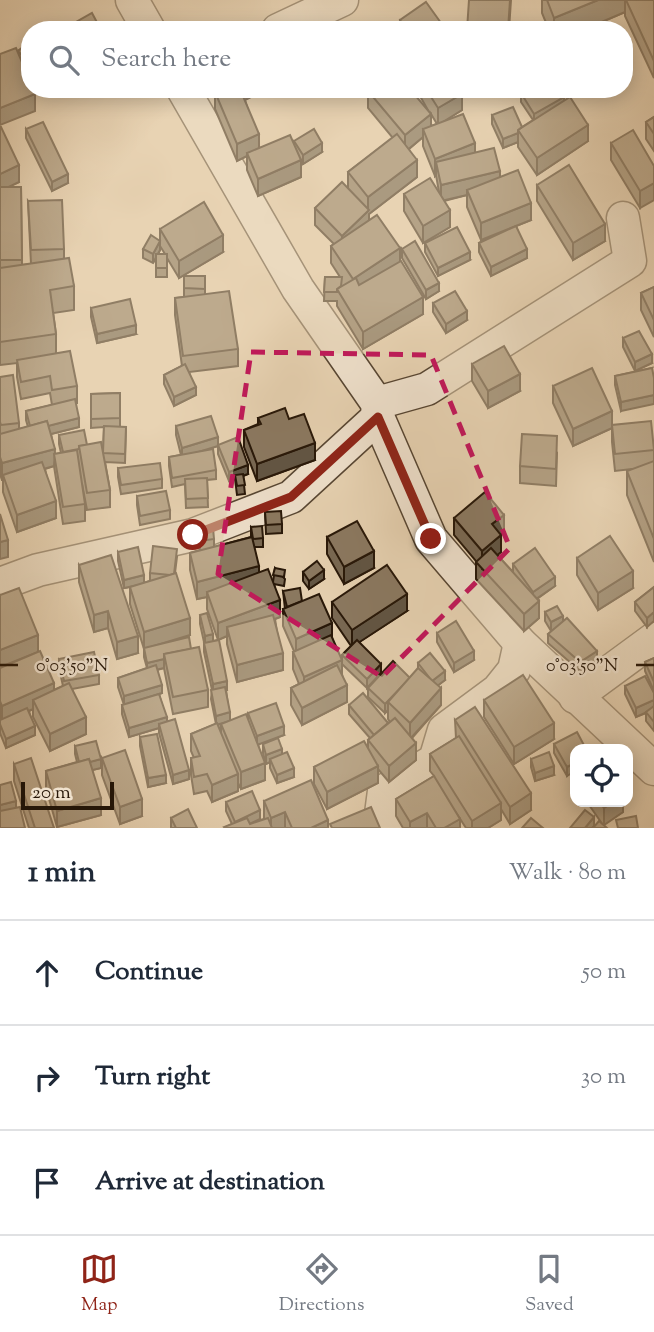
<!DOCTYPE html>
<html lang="en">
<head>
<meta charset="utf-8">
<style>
	body { margin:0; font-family:"Sorts Mill Goudy",serif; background:#f2f2f3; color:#1f2937 }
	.controls { position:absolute; right:21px; bottom:21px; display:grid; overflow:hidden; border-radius:14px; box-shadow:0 4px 18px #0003 }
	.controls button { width:63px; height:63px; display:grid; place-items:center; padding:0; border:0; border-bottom:2px solid #e0e1e3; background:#fff; color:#1f2937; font:35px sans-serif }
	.scale { position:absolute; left:21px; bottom:18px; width:93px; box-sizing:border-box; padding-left:7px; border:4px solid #271708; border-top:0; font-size:19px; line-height:24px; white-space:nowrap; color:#271708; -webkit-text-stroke:5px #f0e2ce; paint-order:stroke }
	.stop { position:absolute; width:21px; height:21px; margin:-16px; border:5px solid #8f2418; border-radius:50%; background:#fff }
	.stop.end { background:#8f2418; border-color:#fff; box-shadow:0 2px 7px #0008 }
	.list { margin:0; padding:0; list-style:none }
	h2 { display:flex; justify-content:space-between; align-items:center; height:91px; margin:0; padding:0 28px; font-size:30px }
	h2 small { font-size:23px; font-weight:400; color:#747a83 }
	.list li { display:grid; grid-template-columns:46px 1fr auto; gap:21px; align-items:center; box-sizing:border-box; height:105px; padding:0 28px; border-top:2px solid #e0e1e3 }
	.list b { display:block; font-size:26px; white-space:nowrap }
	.list em { font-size:23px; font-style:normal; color:#747a83 }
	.icon { flex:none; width:38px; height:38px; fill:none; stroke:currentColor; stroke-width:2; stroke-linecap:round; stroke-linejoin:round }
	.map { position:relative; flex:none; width:654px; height:828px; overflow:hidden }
	.search { position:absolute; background:#fff; box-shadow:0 4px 18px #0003; left:21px; right:21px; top:21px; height:77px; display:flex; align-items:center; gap:18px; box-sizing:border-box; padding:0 24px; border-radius:28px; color:#747a83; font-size:26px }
	.sheet { height:406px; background:#fff }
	nav { display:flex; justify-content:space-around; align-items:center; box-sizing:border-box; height:98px; border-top:2px solid #e0e1e3; background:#fff; font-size:19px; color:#747a83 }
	nav a { display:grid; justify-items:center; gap:4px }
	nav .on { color:#8f2418 }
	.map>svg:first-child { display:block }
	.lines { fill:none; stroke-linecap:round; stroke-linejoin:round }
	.minor-casing { stroke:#574633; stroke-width:35 }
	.minor { stroke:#f0e2ce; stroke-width:32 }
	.wall { fill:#786853; stroke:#271708; stroke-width:2; fill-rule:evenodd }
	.shaded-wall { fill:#615544; stroke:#271708; stroke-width:2 }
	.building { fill:#8b7961; stroke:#271708; stroke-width:2 }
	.route { stroke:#8f2418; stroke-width:9 }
	.marked { fill:none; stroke:#c2185b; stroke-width:5; stroke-dasharray:14 9; stroke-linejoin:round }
	.ticks { fill:none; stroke:#271708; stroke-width:2.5 }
	.ticks-label { font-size:18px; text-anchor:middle; fill:#271708; stroke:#f0e2ce; stroke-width:5; stroke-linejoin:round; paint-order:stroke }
</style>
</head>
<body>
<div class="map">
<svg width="654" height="828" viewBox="0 0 654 828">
	<rect width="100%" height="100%" fill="#e8d3b3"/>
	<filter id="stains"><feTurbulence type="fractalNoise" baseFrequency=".00286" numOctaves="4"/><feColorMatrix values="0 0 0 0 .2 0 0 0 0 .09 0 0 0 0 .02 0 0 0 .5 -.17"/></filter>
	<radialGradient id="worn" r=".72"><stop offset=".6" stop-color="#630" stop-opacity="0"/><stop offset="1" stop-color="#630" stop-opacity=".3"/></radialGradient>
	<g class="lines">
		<defs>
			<g id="minor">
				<polyline points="132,0 149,30"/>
				<polyline points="278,30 342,0"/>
				<polyline points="183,89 298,289 377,403 378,417 431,539 520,643 654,769"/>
				<polyline points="377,403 427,389 630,261 623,218"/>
				<polyline points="0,584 38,570 193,535 291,497 378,417"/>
				<polyline points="575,697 654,639"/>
				<polyline points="388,828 381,814 384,791 435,760 444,730 498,690 514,670 520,643"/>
			</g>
		</defs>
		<use href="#minor" class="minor-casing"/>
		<use href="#minor" class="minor"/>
	</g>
	<g class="wall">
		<polygon points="542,0 654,0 654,78 625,16 625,12 583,30 549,30 542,13"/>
		<polygon points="400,20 446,30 400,30"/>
		<polygon points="30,42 30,74 24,67 35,111 18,53 18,51"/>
		<polygon points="222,89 267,89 245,100 259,148 294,144 294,141 322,152 303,164 301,162 301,177 258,196 247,170 247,156 237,161 215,109 215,92"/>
		<polygon points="299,89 317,89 317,90 299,91"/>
		<path d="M 416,89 L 459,89 L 462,110 L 444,121 L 500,177 L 531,220 L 516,226 L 527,258 L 491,276 L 479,252 L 479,243 L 506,230 L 481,240 L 467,207 L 467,195 L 444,201 L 450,227 L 423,243 L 404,211 L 404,194 L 439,192 L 436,175 L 435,176 L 423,146 L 423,137 L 409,149 L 417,177 L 369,214 L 369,220 L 400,262 L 423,314 L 363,349 L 337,306 L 337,301 L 324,301 L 325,277 L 340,277 L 331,263 L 331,246 L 334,244 L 315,225 L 315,208 L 348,188 L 348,172 L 393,138 L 368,108 L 368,91 L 429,112 ZM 431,114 L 437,124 L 431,126 Z"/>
		<polygon points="521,93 564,100 588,141 537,175 518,147 518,142 503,148 492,124 492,115 522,127 533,120 521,102"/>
		<polygon points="654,117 654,151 646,139 646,122"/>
		<polygon points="0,127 19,182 8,187 21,187 22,265 31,264 28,201 64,249 64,259 74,286 74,310 53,313 56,334 56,353 77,386 77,403 75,403 79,427 51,434 55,454 61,453 59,444 59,435 103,451 104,427 91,428 91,394 120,393 120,427 126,427 125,463 105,462 110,490 110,507 87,510 82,484 85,504 85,521 63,524 54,466 45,469 56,518 17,532 3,492 3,480 2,480 0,474 0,377 19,423 19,429 28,427 26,420 26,411 52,405 50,393 21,399 17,377 17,363 0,365"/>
		<polygon points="26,129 68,183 52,191 26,138"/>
		<polygon points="611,143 654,166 640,208 611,160"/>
		<polygon points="537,185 605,241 573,260 537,201"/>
		<path d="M 160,229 L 223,252 L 179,278 L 167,258 L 167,277 L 156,277 L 156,257 L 153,263 L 143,258 L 143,249 L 160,241 ZM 160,246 L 165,254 L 158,254 L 160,250 Z"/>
		<polygon points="425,243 470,260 438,276 425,252"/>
		<polygon points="402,249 439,291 426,299 402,258"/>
		<polygon points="184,276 205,276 205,294 238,349 238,366 189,372 196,395 174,406 164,384 164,375 182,366 175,315 175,298 184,297"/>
		<polygon points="654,287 654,337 641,310 641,293"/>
		<polygon points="433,303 467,320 446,333 433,312"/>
		<polygon points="91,308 136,334 97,343 91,317"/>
		<polygon points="623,338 652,363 635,371 623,347"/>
		<polygon points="472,364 520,391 488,408 472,381"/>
		<polygon points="652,368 621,411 615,385 615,376"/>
		<polygon points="553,386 612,425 654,450 654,562 627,495 627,471 632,469 615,471 612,442 612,428 573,446 553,403"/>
		<polygon points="258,418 289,419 315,460 257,481 244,447 244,430 258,424"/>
		<polygon points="176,426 218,446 197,452 216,470 216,479 207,480 208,507 186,508 185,484 172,487 169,466 169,457 181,455 176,435"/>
		<polygon points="218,445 248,474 243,476 245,494 237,495 235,479 229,481 218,454"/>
		<polygon points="557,453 556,486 520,483 520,466"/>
		<polygon points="118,468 162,479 162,488 121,494 118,477"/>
		<polygon points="137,496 170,510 170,519 140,525 137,505"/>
		<polygon points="265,512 282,524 282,533 266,534"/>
		<polygon points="454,518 504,532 501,534 501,552 497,555 513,572 513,564 555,586 537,599 539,618 524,631 476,579 476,561 454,535"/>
		<path d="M 251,527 L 263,538 L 263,547 L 254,547 L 259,573 L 273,582 L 275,568 L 285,579 L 284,586 L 274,584 L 280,617 L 275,619 L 283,670 L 237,682 L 227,644 L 227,636 L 218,640 L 227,690 L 226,690 L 230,721 L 248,720 L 248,713 L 284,735 L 258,744 L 265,780 L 241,789 L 238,783 L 238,791 L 212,802 L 207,791 L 194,794 L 191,775 L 191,758 L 194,758 L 191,751 L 191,734 L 216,724 L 211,699 L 212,690 L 204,652 L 204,642 L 200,624 L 200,615 L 213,641 L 218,640 L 207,609 L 207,597 L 197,599 L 190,570 L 190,553 L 200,550 L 198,530 L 214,539 L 214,547 L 251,537 ZM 224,723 L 221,724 L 221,733 L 218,725 Z"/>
		<polygon points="327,537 374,568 344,584 327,554"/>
		<polygon points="118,552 144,583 150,581 150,573 177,557 175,573 190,635 161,644 191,649 208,690 208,707 173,714 164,668 157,670 162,693 159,694 167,722 189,779 173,784 159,733 159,728 129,737 122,714 122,705 124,705 118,687 118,678 147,668 144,657 144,649 130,604 130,587 124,588 118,561"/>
		<polygon points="577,558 633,588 598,610 577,575"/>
		<polygon points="79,565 138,653 117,659 108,628 94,632 79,582"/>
		<polygon points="303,572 324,579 309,589 303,581"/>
		<polygon points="654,587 647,627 635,611 635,602"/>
		<polygon points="283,591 302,601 332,638 342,674 347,702 302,725 291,705 291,688 299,684 293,669 293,652 294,651 283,626 283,609 285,609"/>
		<polygon points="0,595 38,651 54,690 63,686 59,668 59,659 99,675 99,684 72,689 86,734 50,751 33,717 33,709 29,711 35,735 6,748 0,733 0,668 32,654 0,667"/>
		<polygon points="332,602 407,611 359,642 381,673 367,688 342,664 342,655 351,646 332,618"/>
		<polygon points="545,612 563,622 597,660 580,671 548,643 548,634 555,629 551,631 545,621"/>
		<polygon points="437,633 474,660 454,672 437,642"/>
		<polygon points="654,658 654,691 645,671 645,662"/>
		<polygon points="418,663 445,680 438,685 441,705 412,738 416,760 389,782 378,769 378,783 327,809 314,784 314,767 368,748 368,740 370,738 349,714 349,705 388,723 390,722 388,719 388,710 385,713 368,697 368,688 410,678 418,669"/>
		<polygon points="625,686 654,693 654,731 646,721 646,713 636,717 625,694"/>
		<polygon points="484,700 554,739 514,764 484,717"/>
		<polygon points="455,720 531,810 510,824 501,809 501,820 488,828 466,828 455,811 460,828 403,828 396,816 396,799 434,776 430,771 430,754 456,738"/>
		<polygon points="140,737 166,783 148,787 140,746"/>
		<polygon points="263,744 282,754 294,777 277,783 270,768 270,762 266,764 263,753"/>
		<polygon points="554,744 586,749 567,776 554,753"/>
		<polygon points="75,746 101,768 92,770 101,815 57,827 46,788 46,771 77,762 75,754"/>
		<polygon points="102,758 142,816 120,824 102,775"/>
		<polygon points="531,759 554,775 535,781 531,767"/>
		<polygon points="14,764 54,828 29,828 14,781"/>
		<polygon points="264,801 328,828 224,828 232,824 226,811 226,802 260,819 249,824 264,819"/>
		<polygon points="587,802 623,802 623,812 603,825"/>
		<polygon points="171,818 197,828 171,828"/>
	</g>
	<g class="shaded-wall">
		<polygon points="510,0 511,0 509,30 508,30"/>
		<polygon points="598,0 625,0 625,12 583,30 554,30 554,18"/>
		<polygon points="203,89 215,89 203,93"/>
		<polygon points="240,89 267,89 240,102"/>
		<polygon points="35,94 35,111 0,125 0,108"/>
		<polygon points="462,94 462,110 438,125 438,108"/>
		<polygon points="564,97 564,106 534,123 534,114"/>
		<polygon points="431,114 431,131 423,129 423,137 405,152 405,135"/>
		<polygon points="588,125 588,141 537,175 537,158"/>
		<polygon points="518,133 518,142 503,148 503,139"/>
		<polygon points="259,134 259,151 247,153 247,156 237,161 237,144"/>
		<polygon points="322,143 322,152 303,164 303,155"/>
		<polygon points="475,143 475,160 436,162 436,175 435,176 435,159"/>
		<polygon points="301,160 301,177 258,196 258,179"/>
		<polygon points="417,160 417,177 369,214 369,227 342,253 342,236 368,211 368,197"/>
		<polygon points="19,165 19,182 0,191 0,174"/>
		<polygon points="500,171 500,188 467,190 467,195 441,201 441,185"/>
		<polygon points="68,174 68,183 52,191 52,182"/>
		<polygon points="654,183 654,200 640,208 640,191"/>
		<polygon points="531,203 531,220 481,240 481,223"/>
		<polygon points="450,210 450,227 423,243 423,226"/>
		<polygon points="605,224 605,241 573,260 573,243"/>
		<polygon points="223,235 223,252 179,278 179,261"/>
		<polygon points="160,241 160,250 153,263 153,254"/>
		<polygon points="400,248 400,265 353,296 353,279"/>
		<polygon points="527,249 527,258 491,276 491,267"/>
		<polygon points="470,252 470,260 438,276 438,268"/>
		<polygon points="439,283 439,291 426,299 426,290"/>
		<polygon points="423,297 423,314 363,349 363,332"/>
		<polygon points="467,311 467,320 446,333 446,324"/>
		<polygon points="136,325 136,334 97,343 97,334"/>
		<polygon points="652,354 652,363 635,371 635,362"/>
		<polygon points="520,374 520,391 488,408 488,391"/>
		<polygon points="196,387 196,395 174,406 174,397"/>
		<polygon points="654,395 654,404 621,411 621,402"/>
		<polygon points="612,411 612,428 573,446 573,429"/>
		<polygon points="79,418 79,427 31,439 31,430"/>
		<polygon points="218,437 218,446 182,457 182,448"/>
		<polygon points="315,443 315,460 257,481 257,464"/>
		<polygon points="55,449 54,466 4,480 3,475 3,480 2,480 2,463"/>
		<polygon points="248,465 248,474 229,481 229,472"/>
		<polygon points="56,501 56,518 17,532 17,515"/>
		<polygon points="504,515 504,532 492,541 492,524"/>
		<polygon points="501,535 501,552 482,568 482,551"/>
		<polygon points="8,540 8,557 0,559 0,542"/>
		<polygon points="374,551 374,568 344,584 344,567"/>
		<polygon points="259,566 259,583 207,592 207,597 197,599 197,582"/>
		<polygon points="324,570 324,579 309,589 309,581"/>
		<polygon points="633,571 633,588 598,610 598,593"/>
		<polygon points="144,575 144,584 124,588 124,580"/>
		<polygon points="555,577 555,586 533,601 533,592"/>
		<polygon points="407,594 407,611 352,647 352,630"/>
		<polygon points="280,600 280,617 229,636 227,627 227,636 218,640 218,623"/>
		<polygon points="539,601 539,618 524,631 524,614"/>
		<polygon points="108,611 108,628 94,632 94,615"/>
		<polygon points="654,612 654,621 647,627 647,618"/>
		<polygon points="563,616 563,625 551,631 551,622"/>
		<polygon points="190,618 190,635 144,649 144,632"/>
		<polygon points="332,623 332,640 296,656 296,639"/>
		<polygon points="213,634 213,643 205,645 205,636"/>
		<polygon points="38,635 38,652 0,667 0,650"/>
		<polygon points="138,636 138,653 117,659 117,642"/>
		<polygon points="474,651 474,660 454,672 454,663"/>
		<polygon points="597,651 597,660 580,671 580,662"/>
		<polygon points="283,653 283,670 237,682 237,665"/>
		<polygon points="164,659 164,668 147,672 147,663"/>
		<polygon points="342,660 342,677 304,693 304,677"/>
		<polygon points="381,664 381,673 367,688 367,679"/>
		<polygon points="445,671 445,680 432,690 432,681"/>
		<polygon points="410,678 388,702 388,710 385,713 385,704"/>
		<polygon points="227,681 227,690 213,693 213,684"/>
		<polygon points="54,683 54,700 33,700 33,709 2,723 2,706"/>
		<polygon points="162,685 162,693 124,705 124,696"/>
		<polygon points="347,685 347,702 302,725 302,708"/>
		<polygon points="441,688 441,705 410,739 410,723"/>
		<polygon points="654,700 654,709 636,717 636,708"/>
		<polygon points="230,712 230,721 216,725 216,716"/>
		<polygon points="86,717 86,734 50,751 50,734"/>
		<polygon points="167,717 167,726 159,724 159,728 129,737 129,728"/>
		<polygon points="554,723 554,739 514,764 514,747"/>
		<polygon points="35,726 35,735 6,748 6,739"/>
		<polygon points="284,726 284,735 257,745 257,736"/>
		<polygon points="416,743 416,760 389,782 389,766"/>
		<polygon points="282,749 282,758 270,759 270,762 266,764 266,755"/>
		<polygon points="101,759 101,768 80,773 80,764"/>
		<polygon points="265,763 265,780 241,789 241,772"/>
		<polygon points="575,763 575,771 567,776 567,767"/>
		<polygon points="378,766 378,783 327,809 327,792"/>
		<polygon points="554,766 554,775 535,781 535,773"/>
		<polygon points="294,768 294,777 277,783 277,775"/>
		<polygon points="189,770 189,779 173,784 173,775"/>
		<polygon points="238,774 238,791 212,802 212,785"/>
		<polygon points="166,775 166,783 148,787 148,778"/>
		<polygon points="531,793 531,810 510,824 510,807"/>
		<polygon points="101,798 101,815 57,827 57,811"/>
		<polygon points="142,799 142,816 120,824 120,807"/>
		<polygon points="16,801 16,818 0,822 0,805"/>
		<polygon points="613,802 623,802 623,812 604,825 604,808"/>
		<polygon points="501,803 501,820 488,828 472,828 472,821"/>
		<polygon points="260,810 260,819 241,828 235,822"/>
		<polygon points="285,812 285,828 271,828 271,818"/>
		<polygon points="427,813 427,828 410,828 410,822"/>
		<polygon points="594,817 594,826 592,828 585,828"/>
		<polygon points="460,819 460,828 444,828"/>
		<polygon points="328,820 328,828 311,828"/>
	</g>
	<g class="building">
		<polygon points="469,0 510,0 508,30 467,30"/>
		<polygon points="547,0 598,0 554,18"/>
		<polygon points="626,0 654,0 654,61"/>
		<polygon points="426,2 446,30 407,30 400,20"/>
		<polygon points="92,13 101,30 62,30"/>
		<polygon points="30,42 30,65 18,51"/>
		<polygon points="16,48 30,81 30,89 33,89 35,94 0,108 0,54"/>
		<polygon points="222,89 240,89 259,134 237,144 215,92"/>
		<polygon points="371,89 410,89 431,114 405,135 368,91"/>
		<polygon points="426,89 459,89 462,94 438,108"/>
		<polygon points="527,89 560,89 564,97 534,114 521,93"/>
		<polygon points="570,97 588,125 537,158 518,130"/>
		<polygon points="513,107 522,127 518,130 518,133 503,139 492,115"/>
		<polygon points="463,114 475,143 435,159 423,129"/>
		<polygon points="654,117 654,134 646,122"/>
		<polygon points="43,122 68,174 52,182 26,129"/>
		<polygon points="0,127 1,127 19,165 0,174"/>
		<polygon points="314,129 322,143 303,155 294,141"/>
		<polygon points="633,130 654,166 654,183 640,191 611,143"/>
		<polygon points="397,134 417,160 368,197 348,172"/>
		<polygon points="290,135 301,160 258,179 247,153"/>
		<polygon points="494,148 500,171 441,185 436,162"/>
		<polygon points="569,165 605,224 573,243 537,185"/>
		<polygon points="518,170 531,203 481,223 467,190"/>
		<polygon points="430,178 450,210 423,226 404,194"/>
		<polygon points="342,182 369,210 342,236 315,208"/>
		<polygon points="0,187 21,187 22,260 0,260"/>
		<polygon points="62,200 64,249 31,250 28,201"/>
		<polygon points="204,202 223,235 179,261 160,229"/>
		<polygon points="377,215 400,248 353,279 331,246"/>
		<polygon points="516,226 527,249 491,267 479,243"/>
		<polygon points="457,227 470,252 438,268 425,243"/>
		<polygon points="151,235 160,241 153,254 143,249"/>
		<polygon points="415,241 439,283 426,290 402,249"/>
		<rect x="156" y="254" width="11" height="14"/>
		<polygon points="69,258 74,286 50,290 56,334 0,342 0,268"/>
		<polygon points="401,261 423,297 363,332 337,289 356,278 359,285"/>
		<polygon points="184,276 205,276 205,289 184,288"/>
		<polygon points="325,277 342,277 341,286 337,289 337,292 324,292"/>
		<polygon points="654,287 654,320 641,293"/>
		<polygon points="229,291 238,349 183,356 175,298"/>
		<polygon points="455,291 467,311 446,324 433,303"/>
		<polygon points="130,299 136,325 97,334 91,308"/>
		<polygon points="639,331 652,354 635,362 623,338"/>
		<polygon points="504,346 520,374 488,391 472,364"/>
		<polygon points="70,351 77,386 52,390 50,376 21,382 17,360"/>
		<polygon points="185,364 196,387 174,397 164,375"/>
		<polygon points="592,368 612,411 573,429 553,386"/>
		<polygon points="652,368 654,378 654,395 621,402 615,376"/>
		<polygon points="13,375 19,423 1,425 0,422 0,377"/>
		<polygon points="120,393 120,418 91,419 91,394"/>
		<polygon points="75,399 79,418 48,426 47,421 30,426 26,411"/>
		<polygon points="285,408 289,419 304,414 315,443 257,464 244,430 261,424 258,418"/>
		<polygon points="211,416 218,437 182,448 176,426"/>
		<polygon points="47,421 55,449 2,463 0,457 0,434"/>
		<polygon points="651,421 654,450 615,454 612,425"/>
		<polygon points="104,426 126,427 125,454 103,453"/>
		<polygon points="84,430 87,445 79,446 79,449 63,452 59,435"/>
		<polygon points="522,434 557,436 556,469 520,466"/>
		<polygon points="238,437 248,465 229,472 218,445"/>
		<polygon points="101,442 110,490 87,493 79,446"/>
		<polygon points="213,449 216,470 172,478 169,457"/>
		<polygon points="77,450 85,504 63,507 54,454"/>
		<polygon points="654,461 654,539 627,471"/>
		<polygon points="42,462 56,501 17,515 3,475"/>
		<polygon points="160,463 162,479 121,485 118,468"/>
		<polygon points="243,474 245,485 237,486 235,475"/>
		<polygon points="207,478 208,498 186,499 185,479"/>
		<polygon points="166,491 170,510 140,516 137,496"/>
		<polygon points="485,492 504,515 492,524 501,535 482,551 454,518"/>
		<polygon points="281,511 282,524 266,525 265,512"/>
		<polygon points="0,514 8,540 0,542"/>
		<polygon points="357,521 374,551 344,567 327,537"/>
		<polygon points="262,526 263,538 253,539 251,527"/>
		<polygon points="213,528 214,539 200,541 198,530"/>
		<polygon points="610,536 633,571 598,593 577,558"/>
		<polygon points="252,537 259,566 197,582 190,553"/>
		<polygon points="153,546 177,549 174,574 170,575 150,573"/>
		<polygon points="138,547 144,575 124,580 118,552"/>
		<polygon points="491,548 539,601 524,614 476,562"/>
		<polygon points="535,548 555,577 533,592 513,564"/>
		<polygon points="111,555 138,636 117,642 108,611 94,615 79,565"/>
		<polygon points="317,561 324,570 309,581 303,572"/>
		<polygon points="387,565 407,594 352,630 332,602"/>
		<polygon points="275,568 285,570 284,577 273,575"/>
		<polygon points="268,569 280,600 218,623 207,592"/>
		<polygon points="176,573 190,618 144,632 130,587"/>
		<polygon points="654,587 654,612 647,618 635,602"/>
		<polygon points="19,588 38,635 0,650 0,595"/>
		<polygon points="300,588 302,601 287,607 283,591"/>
		<polygon points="319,594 332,623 296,639 283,609"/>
		<polygon points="557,606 563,616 551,622 545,612"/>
		<polygon points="207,613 213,634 205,636 200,615"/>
		<polygon points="273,615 283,653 237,665 227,627"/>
		<polygon points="567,618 597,651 580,662 548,634"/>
		<polygon points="456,621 474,651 454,663 437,633"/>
		<polygon points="331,635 342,660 304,677 293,652"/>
		<polygon points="189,637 191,649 164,654 164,659 147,663 144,648"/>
		<polygon points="219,640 227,681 213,684 204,643"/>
		<polygon points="357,640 381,664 367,679 342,655"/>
		<polygon points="199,647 208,690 173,697 164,654"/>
		<polygon points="40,651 54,683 2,706 0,701 0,668"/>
		<polygon points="94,652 99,675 64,681 59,659"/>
		<polygon points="430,653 445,671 432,681 418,663"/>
		<polygon points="654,658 654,682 645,662"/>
		<polygon points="393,661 410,678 385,704 368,688"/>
		<polygon points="156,665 162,685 124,696 118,678"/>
		<polygon points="337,665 347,685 302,708 291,688"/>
		<polygon points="418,668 441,688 410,723 388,702"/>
		<polygon points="523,675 554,723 514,747 484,700"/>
		<polygon points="645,676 654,693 654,700 636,708 625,686"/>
		<polygon points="69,683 86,717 50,734 33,700"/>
		<polygon points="225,687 230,712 216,716 211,690"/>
		<polygon points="363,693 388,723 374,735 349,705"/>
		<polygon points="159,694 167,717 129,728 122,705"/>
		<polygon points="276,703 284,726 257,736 248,713"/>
		<polygon points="654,706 654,722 646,712"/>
		<polygon points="475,707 531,793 510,807 455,720"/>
		<polygon points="27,708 35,726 6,739 0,724 0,720"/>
		<polygon points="246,714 265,763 241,772 221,724"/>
		<polygon points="395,718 416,743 389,766 368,740"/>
		<polygon points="175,719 189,770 173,775 159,724"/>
		<polygon points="217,723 238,774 212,785 207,774 194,777 191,758 200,756 191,734"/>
		<polygon points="577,732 586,749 575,749 575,763 567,767 554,744"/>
		<polygon points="157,734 166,775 148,778 140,737"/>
		<polygon points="459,736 501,803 472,821 430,754"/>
		<polygon points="278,738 282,749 266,755 263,744"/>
		<polygon points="96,741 101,759 90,762 89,759 79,762 75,746"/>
		<polygon points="364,741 378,766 327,792 314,767"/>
		<polygon points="125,750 142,799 120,807 102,758"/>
		<polygon points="287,752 294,768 277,775 270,759"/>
		<polygon points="549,752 554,766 535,773 531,759"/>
		<polygon points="31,758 54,828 35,828 14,764"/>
		<polygon points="89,759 101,798 57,811 46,771"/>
		<polygon points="434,776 460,819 444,828 436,828 427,813 410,822 396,799"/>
		<polygon points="311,780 328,820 311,828 292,828 285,812 271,818 264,801"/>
		<polygon points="11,782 16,801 0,805 0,785"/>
		<polygon points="252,791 260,810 235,822 226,802"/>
		<polygon points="599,802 613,802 604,808"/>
		<polygon points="20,807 25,828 0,828 0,811"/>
		<polygon points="371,807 380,828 332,828 330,824"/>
		<polygon points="188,809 197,828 176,828 171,818"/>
		<polygon points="585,810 594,817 585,828 570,828"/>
		<polygon points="636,816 638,828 618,828 616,820"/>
		<polygon points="247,818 250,824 268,818 272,828 225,828 224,827"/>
		<polygon points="531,818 543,828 522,828"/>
		<polygon points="599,821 607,828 593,828"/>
	</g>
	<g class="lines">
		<polyline class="route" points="193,535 291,497 378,417 431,539"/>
	</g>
	<path d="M0 0H654V828H0ZM 251,352 L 431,355 L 510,548 L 382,677 L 218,574 Z" fill="#e8d3b3" fill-opacity=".55" fill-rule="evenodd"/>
	<path class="marked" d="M 251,352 L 431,355 L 510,548 L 382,677 L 218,574 Z"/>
	<path class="ticks" d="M 0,665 L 18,665M 636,665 L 654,665"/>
	<g class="ticks-label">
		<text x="72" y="671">0°03'50"N</text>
		<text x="582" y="671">0°03'50"N</text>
	</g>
	<rect width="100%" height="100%" filter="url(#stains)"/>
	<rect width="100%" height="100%" fill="url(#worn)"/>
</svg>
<div class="controls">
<button><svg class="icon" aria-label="locate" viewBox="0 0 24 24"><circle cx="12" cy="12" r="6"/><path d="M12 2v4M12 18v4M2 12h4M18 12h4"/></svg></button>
</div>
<div class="scale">20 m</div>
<div class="stop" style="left:193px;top:535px"></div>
<div class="stop end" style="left:431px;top:539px"></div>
<div class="search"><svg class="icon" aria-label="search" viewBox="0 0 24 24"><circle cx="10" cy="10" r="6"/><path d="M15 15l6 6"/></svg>Search here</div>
</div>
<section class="sheet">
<h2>1 min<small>Walk · 80 m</small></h2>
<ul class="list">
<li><svg class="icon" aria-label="ahead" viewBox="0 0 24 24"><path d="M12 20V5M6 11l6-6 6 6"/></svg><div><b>Continue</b></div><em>50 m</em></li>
<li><svg class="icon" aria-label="right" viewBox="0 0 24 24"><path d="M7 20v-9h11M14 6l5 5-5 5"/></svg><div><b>Turn right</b></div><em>30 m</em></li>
<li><svg class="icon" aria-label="arrive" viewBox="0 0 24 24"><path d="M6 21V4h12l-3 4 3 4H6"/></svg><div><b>Arrive at destination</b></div></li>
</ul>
</section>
<nav>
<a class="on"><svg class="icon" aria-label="map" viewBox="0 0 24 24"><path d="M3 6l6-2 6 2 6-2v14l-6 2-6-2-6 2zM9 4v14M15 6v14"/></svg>Map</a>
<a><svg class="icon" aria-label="directions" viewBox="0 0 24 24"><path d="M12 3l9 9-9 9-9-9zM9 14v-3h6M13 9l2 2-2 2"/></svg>Directions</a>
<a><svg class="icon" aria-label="saved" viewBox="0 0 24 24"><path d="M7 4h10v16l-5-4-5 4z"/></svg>Saved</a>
</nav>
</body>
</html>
